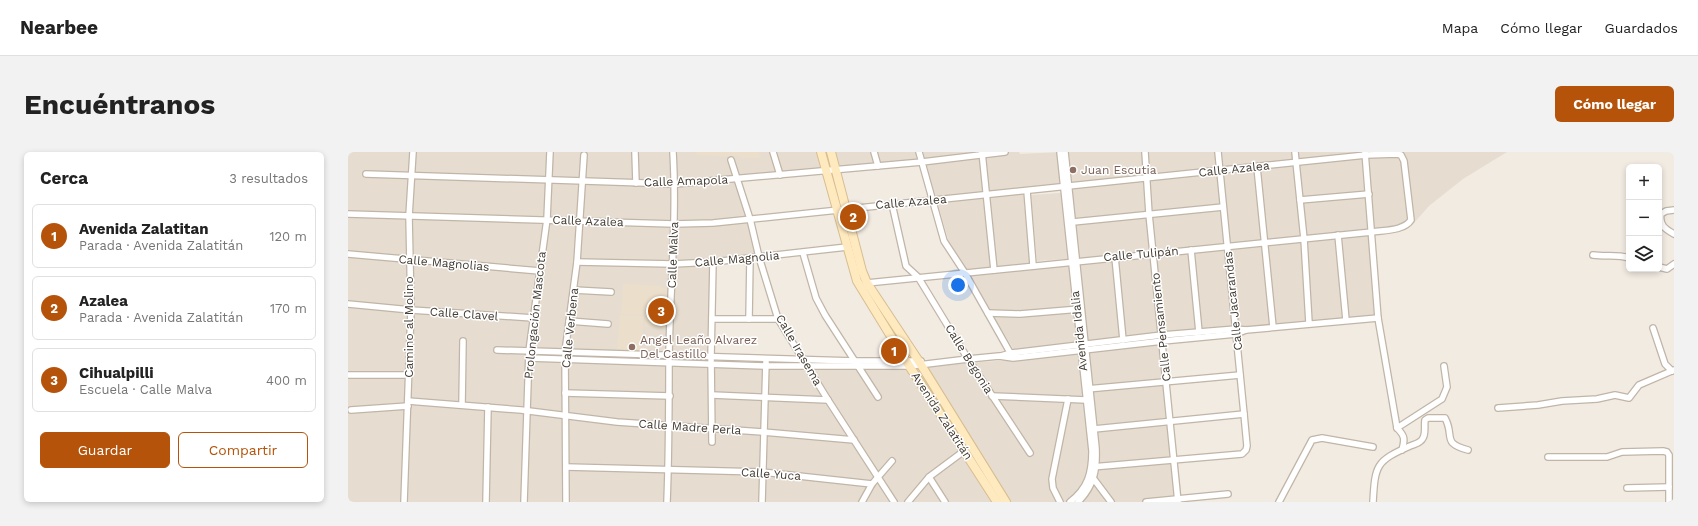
<!DOCTYPE html>
<html lang="es">
<head>
<meta charset="utf-8">
<style>
	body { margin:0; font-family:"Work Sans",sans-serif; background:#f2f2f2; color:#222 }
	.controls { position:absolute; right:12px; top:12px; display:grid; overflow:hidden; border-radius:6px; box-shadow:0 2px 6px #0003 }
	.controls button { width:36px; height:36px; display:grid; place-items:center; padding:0; border:0; border-bottom:1px solid #e0e0e0; background:#fff; color:#222; font:20px sans-serif }
	.you { position:absolute; left:610px; top:133px; width:14px; height:14px; margin:-10px; border:3px solid #fff; border-radius:50%; background:#1a73e8; box-shadow:0 0 0 6px #1a73e833 }
	.badge { display:grid; place-items:center; width:26px; height:26px; border-radius:50%; background:#b45309; color:#fff; font-size:13px; font-weight:700 }
	.pin { position:absolute; translate:-50% -50%; border:2px solid #fff; box-shadow:0 1px 4px #0006 }
	.list { margin:0; padding:0; list-style:none }
	h2 { display:flex; justify-content:space-between; align-items:center; height:52px; margin:0; padding:0 16px; font-size:17px }
	h2 small { font-size:13px; font-weight:400; color:#767676 }
	.list li { display:grid; grid-template-columns:26px 1fr auto; gap:12px; align-items:center; box-sizing:border-box; height:64px; margin:0 8px 8px; padding:0 8px; border:1px solid #e0e0e0; border-radius:6px }
	.list b { display:block; font-size:15px; white-space:nowrap }
	.list p { margin:0; font-size:13px; white-space:nowrap; color:#767676 }
	.list em { font-size:13px; font-style:normal; color:#767676 }
	.actions { display:flex; gap:8px; padding:12px 16px }
	.actions a { flex:1; padding:9px 0; border:1px solid #b45309; border-radius:6px; text-align:center; font-size:14px; color:#b45309 }
	.actions .main { background:#b45309; color:#fff }
	.icon { flex:none; width:22px; height:22px; fill:none; stroke:currentColor; stroke-width:2; stroke-linecap:round; stroke-linejoin:round }
	.map { position:relative; flex:none; width:1326px; height:350px; overflow:hidden; border-radius:6px }
	header { display:flex; align-items:center; gap:24px; box-sizing:border-box; height:56px; padding:0 20px; background:#fff; border-bottom:1px solid #e0e0e0 }
	header strong { font-size:19px }
	nav { display:flex; gap:22px; margin-inline-start:auto; font-size:14px }
	.intro { display:flex; align-items:center; justify-content:space-between; box-sizing:border-box; height:96px; padding:0 24px }
	h1 { margin:0; font-size:28px }
	.button { padding:10px 18px; border-radius:6px; background:#b45309; color:#fff; font-size:14px; font-weight:700 }
	main { display:flex; gap:24px; padding:0 24px }
	aside { flex:1; background:#fff; border-radius:6px; box-shadow:0 2px 6px #0003 }
	.map>svg:first-child { display:block }
	.residential { fill:#e6ddd0 }
	.education { fill:#ebdfcb }
	.lines { fill:none; stroke-linecap:round; stroke-linejoin:round }
	.street-casing { stroke:#c0b5a7; stroke-width:8 }
	.secondary-casing { stroke:#d7be91; stroke-width:10 }
	.street { stroke:#fff; stroke-width:5.5 }
	.secondary { stroke:#ffe9be; stroke-width:8 }
	.education-dot { fill:#8d6e63; stroke:#fff; stroke-width:1.5 }
	.labels { text-anchor:middle; dominant-baseline:central; stroke-width:3; stroke-linejoin:round; paint-order:stroke }
	.street-label { font-size:12px; fill:#433b32; stroke:#fff }
	.education-label { font-size:12px; fill:#785e54; stroke:#fff; text-anchor:start }
</style>
</head>
<body>
<header>
<strong>Nearbee</strong>
<nav><a>Mapa</a><a>Cómo llegar</a><a>Guardados</a></nav>
</header>
<div class="intro"><h1>Encuéntranos</h1><a class="button">Cómo llegar</a></div>
<main>
<aside>
<h2>Cerca<small>3 resultados</small></h2>
<ul class="list">
<li><span class="badge">1</span><div><b>Avenida Zalatitan</b><p>Parada · Avenida Zalatitán</p></div><em>120 m</em></li>
<li><span class="badge">2</span><div><b>Azalea</b><p>Parada · Avenida Zalatitán</p></div><em>170 m</em></li>
<li><span class="badge">3</span><div><b>Cihualpilli</b><p>Escuela · Calle Malva</p></div><em>400 m</em></li>
</ul>
<div class="actions"><a class="main">Guardar</a><a>Compartir</a></div>
</aside>
<div class="map">
<svg width="1326" height="350" viewBox="0 0 1326 350">
	<rect width="100%" height="100%" fill="#f2ebe2"/>
	<g class="residential">
		<polygon points="0,0 200,0 196,68 180,204 361,211 553,215 665,208 739,201 731,106 689,109 683,43 725,40 721,0 1159,0 1115,27 1081,54 1066,71 1021,81 1033,167 961,172 817,191 834,350 0,350"/>
		<polygon points="205,0 569,0 571,7 326,30 203,27"/>
		<polygon points="575,0 671,0 672,2 713,0 718,35 675,38 682,111 686,116 726,111 734,195 668,201 602,94"/>
		<polygon points="388,29 401,69 409,104 362,109 361,207 183,201 202,31"/>
	</g>
	<g class="education">
		<polygon points="348,0 411,0 413,6 394,6 389,4 386,5 349,3"/>
		<polygon points="275,132 314,134 314,136 320,136 319,176 297,175 297,163 273,162"/>
		<polygon points="272,163 296,164 292,201 269,199"/>
	</g>
	<g class="lines">
		<defs>
			<g id="street">
				<polyline points="287,0 288,31"/>
				<polyline points="425,0 432,23"/>
				<polyline points="526,0 530,14"/>
				<polyline points="571,0 596,89 617,121 664,204"/>
				<polyline points="634,0 646,118"/>
				<path d="M 712,0 L 744,299 C 744,321 740,336 722,350"/>
				<path d="M 717,0 L 748,296 C 749,318 746,334 730,350"/>
				<polyline points="797,0 801,62 830,350"/>
				<polyline points="947,0 956,87 961,171"/>
				<polyline points="1017,0 1030,166 1049,276 1094,247 1099,235 1096,214"/>
				<polyline points="383,8 402,67 411,105 430,167 480,248 546,350"/>
				<polyline points="909,15 925,175"/>
				<polyline points="18,22 327,32 574,10 657,0"/>
				<polyline points="679,39 685,113"/>
				<polyline points="952,48 1021,42"/>
				<polyline points="544,52 558,114 570,125 620,207 682,301"/>
				<path d="M 1326,58 L 1318,59 L 1313,62 C 1311,73 1317,77 1326,82"/>
				<path d="M 0,62 L 326,72 L 365,71 L 1018,3 L 1049,2 L 1053,3 L 1056,9 L 1063,68 C 1056,79 1036,78 1024,80 L 519,131"/>
				<polyline points="725,70 875,55"/>
				<polyline points="990,83 998,168"/>
				<polyline points="843,98 851,180"/>
				<polyline points="455,101 468,146 477,163 530,245"/>
				<polyline points="0,102 192,119"/>
				<path d="M 1245,103 C 1258,105 1269,102 1281,106"/>
				<polyline points="767,105 775,188"/>
				<polyline points="229,110 325,112 365,110 499,95"/>
				<polyline points="1311,115 1319,117 1326,112"/>
				<polyline points="226,138 263,140"/>
				<polyline points="0,152 63,158 185,166"/>
				<polyline points="640,161 672,162 732,157"/>
				<polyline points="364,167 430,167"/>
				<polyline points="401,167 402,106"/>
				<polyline points="221,169 260,172"/>
				<polyline points="1305,176 1317,212 1324,219"/>
				<polyline points="149,198 507,209 573,209"/>
				<polyline points="653,204 663,201 814,183 888,177 898,178 1030,166"/>
				<polyline points="181,206 418,214 562,214 620,207 651,204 665,206 815,189 888,182 898,178"/>
				<polyline points="0,223 61,223"/>
				<polyline points="739,237 892,223"/>
				<polyline points="217,241 322,244"/>
				<polyline points="364,243 480,248"/>
				<polyline points="644,244 738,248"/>
				<polyline points="60,249 173,258 269,270 415,280 506,288"/>
				<polyline points="114,253 115,189"/>
				<polyline points="1150,256 1190,253 1214,249 1249,247 1267,243 1281,246 1291,233 1326,218"/>
				<polyline points="3,258 60,254"/>
				<path d="M 1049,276 C 1057,284 1057,287 1054,298"/>
				<polyline points="746,277 896,262"/>
				<polyline points="364,290 363,205 365,110"/>
				<polyline points="1200,305 1259,305 1274,300 1315,299 1319,300 1321,303 1321,350"/>
				<polyline points="218,315 414,320 524,332"/>
				<polyline points="744,315 894,302 898,298 899,294 896,262 870,0"/>
				<polyline points="581,325 597,350"/>
				<polyline points="745,326 763,350"/>
				<polyline points="1279,336 1321,335"/>
				<polyline points="56,350 63,158 61,64 65,0"/>
				<polyline points="138,350 140,255"/>
				<polyline points="176,350 181,199 199,67 202,0"/>
				<polyline points="218,350 217,200 229,110 236,3"/>
				<path d="M 319,350 C 321,301 321,253 321,204 C 322,136 329,68 325,0"/>
				<polyline points="414,350 418,210"/>
				<polyline points="514,350 524,332 544,309"/>
				<polyline points="560,350 581,325 616,299"/>
				<polyline points="712,350 705,336 704,327 720,247"/>
				<polyline points="798,350 880,342"/>
				<polyline points="931,350 964,288 974,286 1025,295"/>
				<path d="M 1025,350 C 1027,313 1028,309 1062,294 C 1067,292 1073,291 1075,286 C 1078,281 1076,274 1077,268 L 1080,266 L 1097,266 C 1107,284 1093,291 1120,298"/>
			</g>
			<g id="secondary">
				<polyline points="473,0 509,129 558,209 649,350"/>
				<polyline points="483,0 514,119 519,131 570,208 658,350"/>
			</g>
		</defs>
		<use href="#street" class="street-casing"/>
		<use href="#secondary" class="secondary-casing"/>
		<use href="#street" class="street"/>
		<use href="#secondary" class="secondary"/>
	</g>
	<g class="education-dot">
		<circle cx="725" cy="18" r="4"/>
		<circle cx="284" cy="195" r="4"/>
	</g>
	<g class="labels">
		<g class="street-label">
			<text transform="translate(886 17) rotate(-6)">Calle Azalea</text>
			<text transform="translate(338 29) rotate(-2)">Calle Amapola</text>
			<text transform="translate(563 50) rotate(-5)">Calle Azalea</text>
			<text transform="translate(240 69) rotate(2)">Calle Azalea</text>
			<text transform="translate(793 102) rotate(-5)">Calle Tulipán</text>
			<text transform="translate(325 103) rotate(-88)">Calle Malva</text>
			<text transform="translate(389 107) rotate(-5)">Calle Magnolia</text>
			<text transform="translate(96 111) rotate(5)">Calle Magnolias</text>
			<text transform="translate(885 149) rotate(-96)">Calle Jacarandas</text>
			<text transform="translate(116 162) rotate(4)">Calle Clavel</text>
			<text transform="translate(187 163) rotate(-84)">Prolongación Mascota</text>
			<text transform="translate(61 175) rotate(-90)">Camino al Molino</text>
			<text transform="translate(813 175) rotate(-96)">Calle Pensamiento</text>
			<text transform="translate(222 176) rotate(-84)">Calle Verbena</text>
			<text transform="translate(731 179) rotate(-96)">Avenida Idalia</text>
			<text transform="translate(451 198) rotate(60)">Calle Irasema</text>
			<text transform="translate(621 207) rotate(58)">Calle Begonia</text>
			<text transform="translate(594 264) rotate(57)">Avenida Zalatitán</text>
			<text transform="translate(342 275) rotate(4)">Calle Madre Perla</text>
			<text transform="translate(423 322) rotate(4)">Calle Yuca</text>
		</g>
		<g class="education-label">
			<text x="733" y="18">Juan Escutia</text>
			<text x="292" y="188">Angel Leaño Alvarez<tspan x="292" dy="14">Del Castillo</tspan></text>
		</g>
	</g>
</svg>
<div class="controls">
<button>+</button>
<button>−</button>
<button><svg class="icon" aria-label="layers" viewBox="0 0 24 24"><path d="M12 4l9 5-9 5-9-5zM3 14l9 5 9-5"/></svg></button>
</div>
<div class="you"></div>
<div class="pin badge" style="left:546px;top:199px">1</div>
<div class="pin badge" style="left:505px;top:65px">2</div>
<div class="pin badge" style="left:313px;top:159px">3</div>
</div>
</main>
</body>
</html>
